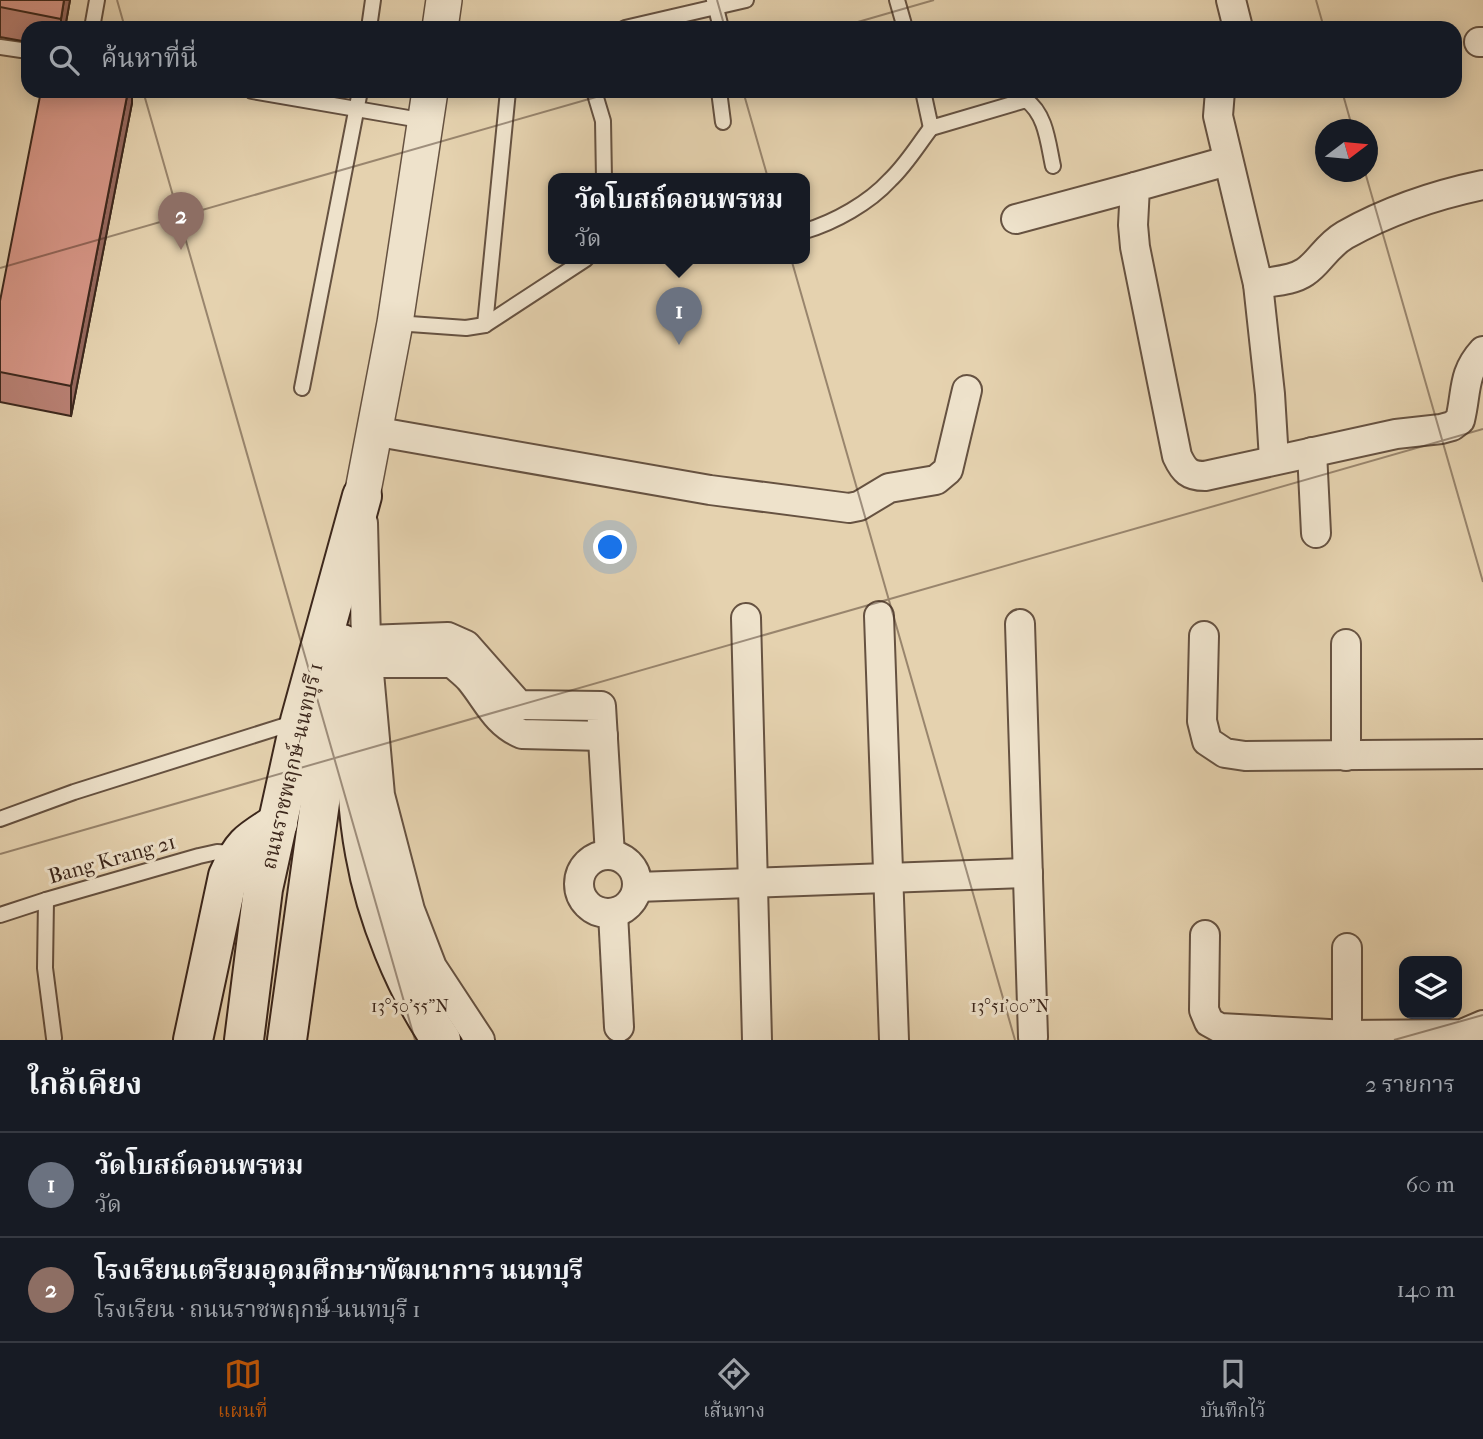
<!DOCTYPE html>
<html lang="th">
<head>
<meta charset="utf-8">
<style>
	body { margin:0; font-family:"IM FELL French Canon","Noto Serif Thai",serif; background:#242831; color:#f1f3f6 }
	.controls { position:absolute; right:21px; bottom:21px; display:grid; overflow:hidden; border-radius:14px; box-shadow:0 4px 18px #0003 }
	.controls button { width:63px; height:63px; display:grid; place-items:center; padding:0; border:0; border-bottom:2px solid #363941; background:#171b24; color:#f1f3f6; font:35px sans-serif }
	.compass { position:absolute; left:1315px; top:119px; width:63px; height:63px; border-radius:50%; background:#171b24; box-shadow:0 4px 18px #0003; rotate:74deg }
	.you { position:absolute; left:611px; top:548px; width:24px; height:24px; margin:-18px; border:5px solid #fff; border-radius:50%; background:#1a73e8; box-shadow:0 0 0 10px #1a73e833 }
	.badge { display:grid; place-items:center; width:46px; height:46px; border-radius:50%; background:#b45309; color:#fff; font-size:23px; font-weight:700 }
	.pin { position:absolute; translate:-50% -58px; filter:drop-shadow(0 2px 4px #0008) }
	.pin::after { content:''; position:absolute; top:37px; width:24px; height:21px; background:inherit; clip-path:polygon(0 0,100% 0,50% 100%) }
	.popup { position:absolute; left:548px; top:173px; width:262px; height:91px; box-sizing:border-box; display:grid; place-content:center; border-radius:14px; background:#171b24; filter:drop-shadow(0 2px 5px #0005); font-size:23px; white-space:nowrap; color:#9ea1a6 }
	.popup b { font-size:26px; color:#f1f3f6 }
	.popup::after { content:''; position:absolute; left:50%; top:100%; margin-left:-14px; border:14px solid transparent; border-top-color:#171b24 }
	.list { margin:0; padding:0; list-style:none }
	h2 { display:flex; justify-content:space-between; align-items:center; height:91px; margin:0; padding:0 28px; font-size:30px }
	h2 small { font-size:23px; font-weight:400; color:#9ea1a6 }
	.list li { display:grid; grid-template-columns:46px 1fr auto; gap:21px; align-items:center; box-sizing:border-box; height:105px; padding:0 28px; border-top:2px solid #363941 }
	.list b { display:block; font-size:26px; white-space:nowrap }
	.list p { margin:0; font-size:23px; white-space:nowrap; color:#9ea1a6 }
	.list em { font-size:23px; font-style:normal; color:#9ea1a6 }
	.icon { flex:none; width:38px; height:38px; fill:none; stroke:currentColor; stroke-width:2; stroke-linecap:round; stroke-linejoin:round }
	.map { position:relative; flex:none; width:1483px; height:1040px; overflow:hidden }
	.search { position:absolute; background:#171b24; box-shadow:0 4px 18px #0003; left:21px; right:21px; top:21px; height:77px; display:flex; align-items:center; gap:18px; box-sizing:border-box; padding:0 24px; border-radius:21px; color:#9ea1a6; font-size:26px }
	.sheet { height:301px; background:#171b24 }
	nav { display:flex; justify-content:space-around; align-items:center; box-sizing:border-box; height:98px; border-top:2px solid #363941; background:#171b24; font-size:19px; color:#9ea1a6 }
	nav a { display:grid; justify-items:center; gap:4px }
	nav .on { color:#b45309 }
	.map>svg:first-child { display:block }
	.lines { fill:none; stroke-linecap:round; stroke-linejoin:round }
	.service-casing { stroke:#665241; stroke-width:18 }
	.minor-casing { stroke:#665241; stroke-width:32 }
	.tertiary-casing { stroke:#665241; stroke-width:38 }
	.secondary-casing { stroke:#3c271c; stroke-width:42 }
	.service { stroke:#eee2cb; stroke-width:14 }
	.minor { stroke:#eee2cb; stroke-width:28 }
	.tertiary { stroke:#eee2cb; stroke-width:35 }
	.secondary { stroke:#eee2cb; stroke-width:38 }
	.wall { fill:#b88073; stroke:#3c271c; stroke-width:2 }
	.shaded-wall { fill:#96685e; stroke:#3c271c; stroke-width:2 }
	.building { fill:#d69586; stroke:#3c271c; stroke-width:2 }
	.ticks { fill:none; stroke:#3c271c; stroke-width:2; stroke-opacity:0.45 }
	.labels { text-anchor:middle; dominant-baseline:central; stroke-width:6; stroke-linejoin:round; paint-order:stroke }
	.street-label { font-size:21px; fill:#3c271c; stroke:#eee2cb }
	.ticks-label { font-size:18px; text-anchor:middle; fill:#3c271c; stroke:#eee2cb; stroke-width:6; stroke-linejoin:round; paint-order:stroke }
</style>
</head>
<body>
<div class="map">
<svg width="1483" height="1040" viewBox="0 0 1483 1040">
	<rect width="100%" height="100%" fill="#e5d2af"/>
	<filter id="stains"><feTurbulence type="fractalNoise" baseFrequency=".00286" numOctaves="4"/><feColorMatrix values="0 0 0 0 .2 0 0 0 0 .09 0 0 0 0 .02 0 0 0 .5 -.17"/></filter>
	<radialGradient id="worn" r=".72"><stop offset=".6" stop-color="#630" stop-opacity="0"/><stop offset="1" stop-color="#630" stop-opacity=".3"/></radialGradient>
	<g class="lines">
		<defs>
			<g id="service">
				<polyline points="714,0 721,28"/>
				<polyline points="897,0 905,28"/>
				<polyline points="92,28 97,0"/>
				<polyline points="369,28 373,0"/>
				<polyline points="625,28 746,0"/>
				<polyline points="0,47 28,51"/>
				<polyline points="252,91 426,121"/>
				<polyline points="594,91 603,121 604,179"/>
				<polyline points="719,91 723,122"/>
				<path d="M 923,91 L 931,128 L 1026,100 C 1046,114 1048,143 1053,166"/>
				<path d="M 805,231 C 835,222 869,203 890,180 C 906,165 918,145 931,128"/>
				<polyline points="396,323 466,328 485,325 586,259"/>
				<polyline points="485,325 508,91"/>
				<polyline points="302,388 360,91"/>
				<polyline points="0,819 74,792 296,722"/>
				<polyline points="46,900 45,968 54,1038"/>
				<polyline points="0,915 46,900 199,856 217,852 235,853"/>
			</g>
			<g id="minor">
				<polyline points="1231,0 1238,28"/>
				<polyline points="1479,42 1483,42"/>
				<path d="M 1220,91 L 1218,116 L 1258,284 C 1273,281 1292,281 1305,272 C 1319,263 1326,246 1345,235 C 1388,211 1435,195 1483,185"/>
				<path d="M 1227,161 L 1135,187 L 1133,225 L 1135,247 L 1177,456 C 1184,471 1189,476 1205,476 L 1396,434 L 1441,429 L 1452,426 L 1460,420 C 1467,392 1462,374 1483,351"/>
				<polyline points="1016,219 1135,187"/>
				<polyline points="1258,284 1270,394 1274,460"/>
				<polyline points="373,431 710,490 849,508 859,506 889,488 936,480 948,470 967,390"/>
				<polyline points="1312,452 1316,533"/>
				<polyline points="363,523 366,640 380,795 410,910 432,967 480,1040"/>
				<polyline points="879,616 894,1040"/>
				<polyline points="746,618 757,1040"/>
				<polyline points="1020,624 1033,1037"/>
				<polyline points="1204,636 1202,721 1207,741 1225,753 1245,756 1483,754"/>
				<polyline points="366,640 448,637 466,645 519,705 601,706 610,855"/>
				<path d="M 368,663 L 452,663 C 458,668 464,673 469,678 C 487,699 495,723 522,734 L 603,736"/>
				<polyline points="1346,756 1346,644"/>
				<circle cx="608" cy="884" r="29"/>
				<polyline points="637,887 1028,873"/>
				<polyline points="613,913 619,1027"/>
				<polyline points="1205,935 1204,1010 1209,1022 1220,1028 1347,1035 1462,1034 1483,1025"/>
				<polyline points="1347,1035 1347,948"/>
			</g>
			<g id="tertiary">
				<polyline points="440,28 444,0"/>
				<polyline points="362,496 395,323 430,91"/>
			</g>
			<g id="secondary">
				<path d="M 354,692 C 356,746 355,800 365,853 C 376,916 405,987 441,1040"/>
				<path d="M 193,1040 L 228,876 C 242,844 249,841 278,823"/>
				<polyline points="244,1040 263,889 300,721 362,496"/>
				<polyline points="287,1040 342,644"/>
			</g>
		</defs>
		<use href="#service" class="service-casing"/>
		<use href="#minor" class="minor-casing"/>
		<use href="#tertiary" class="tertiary-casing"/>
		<use href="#secondary" class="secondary-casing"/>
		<use href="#service" class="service"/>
		<use href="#minor" class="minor"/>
		<use href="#tertiary" class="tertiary"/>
		<use href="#secondary" class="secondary"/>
	</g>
	<g class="wall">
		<polygon points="0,0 70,0 65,28 28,28 28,42 0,37"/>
		<polygon points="132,91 132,103 71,416 0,402 0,301"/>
	</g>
	<g class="shaded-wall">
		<polygon points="64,0 70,0 65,28 61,28 61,19"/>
		<polygon points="128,91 132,91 132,103 71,416 71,386"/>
	</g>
	<g class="building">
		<polygon points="0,0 64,0 61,19 0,7"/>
		<polygon points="41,91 128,91 71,386 0,372 0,301"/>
	</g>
	<path class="ticks" d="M 117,0 L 125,28M 717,0 L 725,28M 1316,0 L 1324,28M 837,28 L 934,0M 143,91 L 415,1040M 743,91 L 1015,1040M 1342,91 L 1353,130M 1365,172 L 1483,582M 0,268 L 617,91M 0,854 L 1483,429M 1394,1040 L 1483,1015"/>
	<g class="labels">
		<g class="street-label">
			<text transform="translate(292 766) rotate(-77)">ถนนราชพฤกษ์-นนทบุรี 1</text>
			<text transform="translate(112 859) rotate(-16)">Bang Krang 21</text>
		</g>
	</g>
	<g class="ticks-label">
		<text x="410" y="1012">13°50'55"N</text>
		<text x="1010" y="1012">13°51'00"N</text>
	</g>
	<rect width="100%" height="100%" filter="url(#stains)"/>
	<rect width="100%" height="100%" fill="url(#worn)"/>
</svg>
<div class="controls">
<button><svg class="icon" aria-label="layers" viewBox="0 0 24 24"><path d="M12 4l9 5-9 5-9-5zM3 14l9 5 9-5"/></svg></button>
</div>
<svg class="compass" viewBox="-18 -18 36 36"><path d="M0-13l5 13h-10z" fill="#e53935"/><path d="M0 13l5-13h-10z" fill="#9ea1a6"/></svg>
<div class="you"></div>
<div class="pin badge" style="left:679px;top:345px;background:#6b7280">1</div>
<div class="popup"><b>วัดโบสถ์ดอนพรหม</b>วัด</div>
<div class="pin badge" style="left:181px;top:250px;background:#8d6e63">2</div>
<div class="search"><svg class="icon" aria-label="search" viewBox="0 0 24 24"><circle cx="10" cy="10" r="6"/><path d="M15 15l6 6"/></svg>ค้นหาที่นี่</div>
</div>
<section class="sheet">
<h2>ใกล้เคียง<small>2 รายการ</small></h2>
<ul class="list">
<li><span class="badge" style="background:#6b7280">1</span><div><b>วัดโบสถ์ดอนพรหม</b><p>วัด</p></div><em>60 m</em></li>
<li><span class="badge" style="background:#8d6e63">2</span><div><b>โรงเรียนเตรียมอุดมศึกษาพัฒนาการ นนทบุรี</b><p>โรงเรียน · ถนนราชพฤกษ์-นนทบุรี 1</p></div><em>140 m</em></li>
</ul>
</section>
<nav>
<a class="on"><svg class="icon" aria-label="map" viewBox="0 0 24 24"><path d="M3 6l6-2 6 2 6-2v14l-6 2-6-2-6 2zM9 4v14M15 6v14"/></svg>แผนที่</a>
<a><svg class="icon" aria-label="directions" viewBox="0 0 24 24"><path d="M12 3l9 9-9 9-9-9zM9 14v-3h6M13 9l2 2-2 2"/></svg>เส้นทาง</a>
<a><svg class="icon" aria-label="saved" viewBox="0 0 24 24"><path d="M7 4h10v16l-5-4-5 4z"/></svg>บันทึกไว้</a>
</nav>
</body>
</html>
